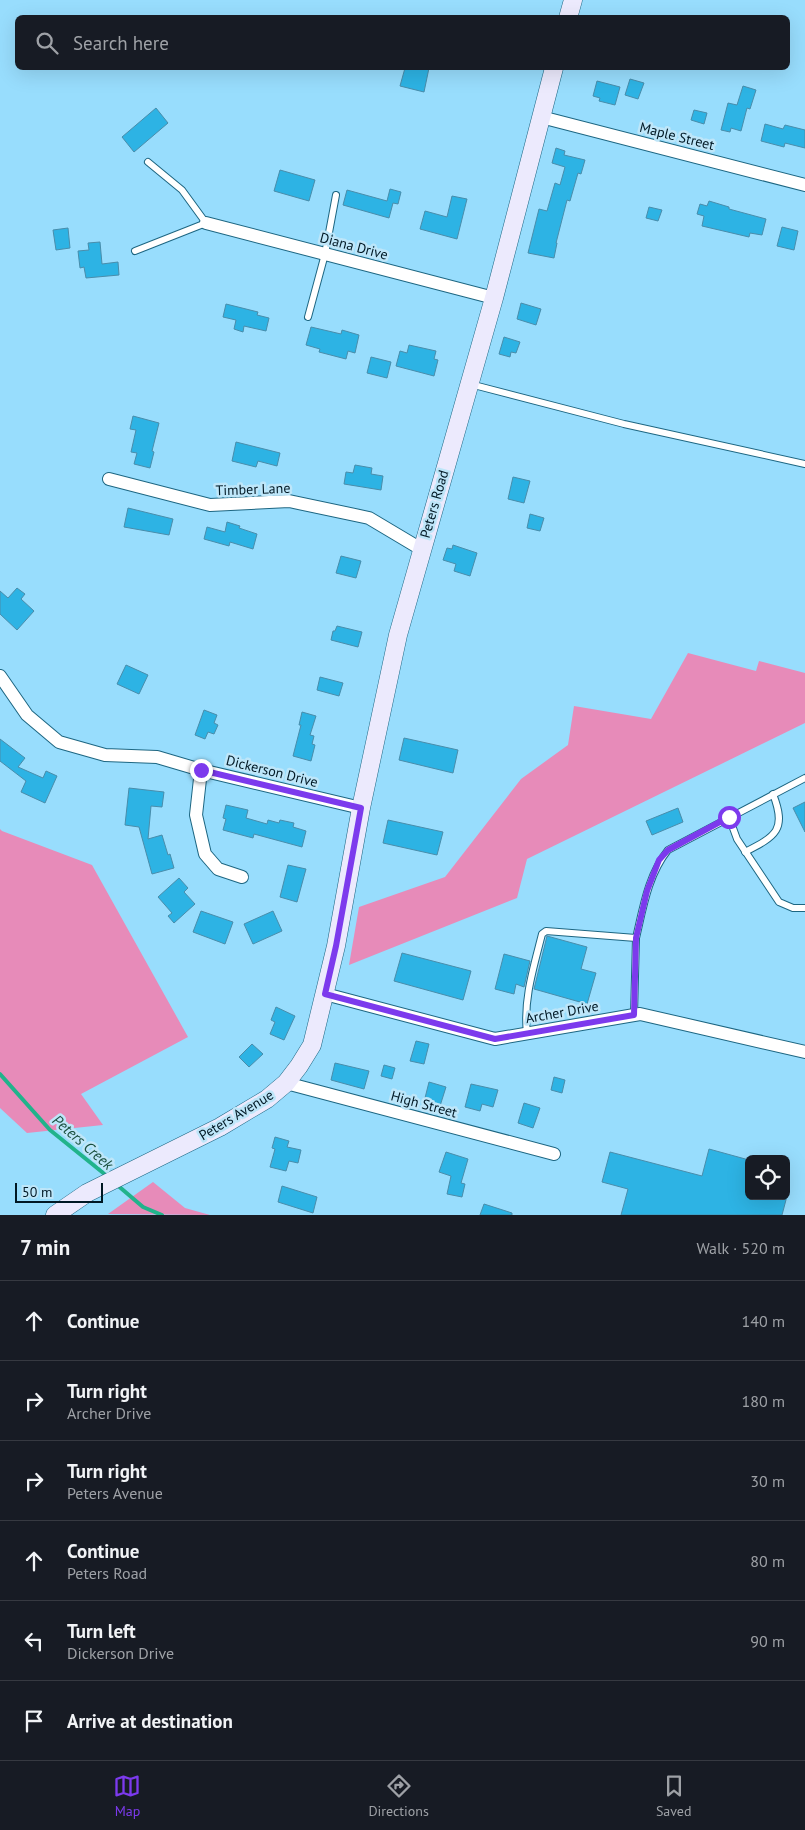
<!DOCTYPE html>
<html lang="en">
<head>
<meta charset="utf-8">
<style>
	body { margin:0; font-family:"PT Sans",sans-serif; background:#242831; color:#f1f3f6 }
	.controls { position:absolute; right:15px; bottom:15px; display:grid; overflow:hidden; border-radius:8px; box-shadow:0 5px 20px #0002 }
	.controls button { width:45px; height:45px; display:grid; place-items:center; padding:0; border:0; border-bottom:1px solid #363941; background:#171b24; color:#f1f3f6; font:25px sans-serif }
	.scale { position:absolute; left:15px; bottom:12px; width:88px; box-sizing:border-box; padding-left:5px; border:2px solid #001824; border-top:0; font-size:14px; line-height:18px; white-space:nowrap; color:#001824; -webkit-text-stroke:4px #bee6f9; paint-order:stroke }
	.stop { position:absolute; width:15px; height:15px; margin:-11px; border:4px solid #7c3aed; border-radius:50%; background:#fff }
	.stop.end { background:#7c3aed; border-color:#fff; box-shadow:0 1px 5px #0008 }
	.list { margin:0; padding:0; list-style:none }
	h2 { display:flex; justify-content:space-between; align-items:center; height:65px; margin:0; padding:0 20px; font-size:21px }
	h2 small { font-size:16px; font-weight:400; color:#9ea1a6 }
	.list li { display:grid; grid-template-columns:32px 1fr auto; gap:15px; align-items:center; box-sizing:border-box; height:80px; padding:0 20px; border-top:1px solid #363941 }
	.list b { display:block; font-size:19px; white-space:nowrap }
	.list p { margin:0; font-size:16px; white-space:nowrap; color:#9ea1a6 }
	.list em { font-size:16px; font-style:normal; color:#9ea1a6 }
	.icon { flex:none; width:28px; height:28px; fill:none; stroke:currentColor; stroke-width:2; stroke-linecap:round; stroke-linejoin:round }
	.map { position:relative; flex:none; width:805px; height:1215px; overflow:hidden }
	.search { position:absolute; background:#171b24; box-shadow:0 5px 20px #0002; left:15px; right:15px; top:15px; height:55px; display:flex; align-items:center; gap:12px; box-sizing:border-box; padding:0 18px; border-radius:8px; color:#9ea1a6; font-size:19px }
	.sheet { height:545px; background:#171b24 }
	nav { display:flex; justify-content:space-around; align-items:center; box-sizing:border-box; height:70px; border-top:1px solid #363941; background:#171b24; font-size:14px; color:#9ea1a6 }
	nav a { display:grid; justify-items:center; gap:2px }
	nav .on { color:#7c3aed }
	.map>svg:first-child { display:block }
	.green { fill:#e78bb9 }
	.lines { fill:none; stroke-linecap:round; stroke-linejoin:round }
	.stream { stroke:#21b38b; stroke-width:4 }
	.building { fill:#2db3e4; stroke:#498dab }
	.lane-casing { stroke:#1d6682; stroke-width:8 }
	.street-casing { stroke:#1d6682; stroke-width:14 }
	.secondary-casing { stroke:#1d6682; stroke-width:19 }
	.lane { stroke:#fff; stroke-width:6 }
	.street { stroke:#fff; stroke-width:12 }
	.secondary { stroke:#eceafd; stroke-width:18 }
	.route { stroke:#7c3aed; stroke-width:6 }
	.labels { text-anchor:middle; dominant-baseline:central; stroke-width:5; stroke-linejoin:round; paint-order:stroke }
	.street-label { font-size:14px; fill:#001824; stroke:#bee6f9 }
	.water-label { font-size:15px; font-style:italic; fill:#1a503f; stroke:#bee6f9 }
</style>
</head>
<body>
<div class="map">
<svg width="805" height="1215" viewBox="0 0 805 1215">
	<rect width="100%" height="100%" fill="#98ddfd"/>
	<g class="green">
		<polygon points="688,653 756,671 759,661 805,673 805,723 527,859 517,898 349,965 359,907 445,877 521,779 568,745 574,706 651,719"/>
		<polygon points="0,829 2,831 92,865 188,1037 81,1094 103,1125 27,1133 0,1108"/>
		<polygon points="153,1182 185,1208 210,1215 108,1214"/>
	</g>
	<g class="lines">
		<g class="stream">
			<polyline points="0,1074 50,1130 107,1176"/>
			<polyline points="116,1184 143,1207 162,1215"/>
		</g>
	</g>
	<g class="building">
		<polygon points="405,68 429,68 424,92 400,86"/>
		<polygon points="630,79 644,83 638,99 625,95"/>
		<polygon points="597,81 620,87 615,105 599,101 600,98 593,96"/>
		<polygon points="743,86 756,90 750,109 747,108 741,131 731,128 730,132 721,130 728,103 737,105"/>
		<polygon points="156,108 168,123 134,152 122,137"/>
		<polygon points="694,110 707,113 704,124 691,120"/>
		<polygon points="765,124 783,129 785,125 805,130 805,148 785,143 784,147 761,141"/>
		<polygon points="556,148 565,151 564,155 585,160 581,174 578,173 570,201 567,200 556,243 557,243 554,258 528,253 539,209 547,211 555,183 560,185 565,167 552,163"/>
		<polygon points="280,170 315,180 309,201 274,191"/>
		<polygon points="390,189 401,192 398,204 393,203 389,218 343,205 347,190 387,201"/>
		<polygon points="452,196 467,199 457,239 420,229 425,211 447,217"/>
		<polygon points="709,201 729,207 729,209 766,219 762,235 750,233 749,237 702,226 704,216 697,214 700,204 707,206"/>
		<polygon points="649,207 662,210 658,221 646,218"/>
		<polygon points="782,227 798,231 794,250 777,246"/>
		<polygon points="68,228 70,248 56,250 53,230"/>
		<polygon points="100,242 102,264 118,262 119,275 86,278 84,267 80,268 78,251 89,250 88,243"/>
		<polygon points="521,303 541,309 536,325 517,319"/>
		<polygon points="226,304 258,312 257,315 269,318 266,331 244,326 243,332 234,329 236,320 223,317"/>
		<polygon points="311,327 341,334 342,330 359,335 355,353 348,351 346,359 319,352 320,349 306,345"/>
		<polygon points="504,337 520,342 516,353 511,352 510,357 499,354"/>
		<polygon points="409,345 436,351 434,359 438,360 434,376 396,366 400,351 407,353"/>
		<polygon points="371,357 391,362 387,378 367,373"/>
		<polygon points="133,416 159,423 152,451 154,452 150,468 134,464 137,453 131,452 136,430 130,429"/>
		<polygon points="236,442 280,453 277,466 258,461 256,467 232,461"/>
		<polygon points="355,465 372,468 371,474 383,476 381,490 344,484 346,472 353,473"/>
		<polygon points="513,477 530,481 524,503 508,499"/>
		<polygon points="128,508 173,519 169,535 124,527"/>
		<polygon points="530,514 544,518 540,531 527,528"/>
		<polygon points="227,522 240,526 239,528 257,534 253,549 230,542 229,546 204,539 207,527 225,532"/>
		<polygon points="453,545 477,553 470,576 454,571 456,564 443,560 447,548 452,549"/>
		<polygon points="341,556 361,561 356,578 336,573"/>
		<polygon points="17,588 25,594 21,599 34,611 17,630 0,614 0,591 8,598"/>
		<polygon points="337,626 362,632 358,647 331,640 333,631 335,631"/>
		<polygon points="126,665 148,675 139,694 117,684"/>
		<polygon points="320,677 343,683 339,696 317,690"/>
		<polygon points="204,710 217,715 214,723 218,725 214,734 208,732 205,739 195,735"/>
		<polygon points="302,712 316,716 310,735 314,736 312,744 315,745 311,761 293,756 301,725 299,725"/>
		<polygon points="404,738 458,750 453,773 399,760"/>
		<polygon points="0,739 25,758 18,767 43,778 46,771 57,776 45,803 21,792 26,781 0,761"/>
		<polygon points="129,788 164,792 162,807 151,806 148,839 162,835 168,855 170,854 174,868 152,874 139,827 125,825"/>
		<polygon points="805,802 805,832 793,808"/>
		<polygon points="226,805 248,810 246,818 267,824 268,820 279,823 280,820 294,823 293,827 306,831 302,847 254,834 253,838 223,830 226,819 223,818"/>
		<polygon points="678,808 683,822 652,835 646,821"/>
		<polygon points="388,820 443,832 437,855 383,843"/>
		<polygon points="288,865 306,869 297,902 280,897"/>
		<polygon points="179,878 188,888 184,892 195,904 174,923 168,916 172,913 158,897"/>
		<polygon points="201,911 233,922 225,944 193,932"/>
		<polygon points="273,911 282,931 253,944 244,924"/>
		<polygon points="547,936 587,947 581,969 596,973 587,1004 534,989"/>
		<polygon points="402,953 471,971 463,1000 394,981"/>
		<polygon points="504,954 530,961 524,987 516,984 514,994 495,989"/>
		<polygon points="276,1007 295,1016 284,1040 270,1034 275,1022 271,1020"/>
		<polygon points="416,1041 429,1044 424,1064 410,1061"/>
		<polygon points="252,1044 263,1054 249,1067 239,1057"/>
		<polygon points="335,1063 369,1071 364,1089 331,1080"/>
		<polygon points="384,1065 395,1068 392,1079 381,1076"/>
		<polygon points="554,1077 565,1080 562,1093 551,1090"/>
		<polygon points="429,1082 446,1087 440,1106 424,1102"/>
		<polygon points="471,1084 498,1090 493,1107 482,1104 480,1111 465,1107"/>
		<polygon points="524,1103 540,1108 533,1128 518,1123"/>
		<polygon points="275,1137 289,1141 287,1147 301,1150 298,1163 289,1161 286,1171 270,1167 275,1149 272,1148"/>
		<polygon points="709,1149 749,1160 749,1196 787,1196 782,1215 621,1215 628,1189 602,1182 610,1152 702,1176"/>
		<polygon points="446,1152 468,1159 461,1183 465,1184 462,1197 447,1194 451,1176 439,1172"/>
		<polygon points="282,1186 317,1197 313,1213 278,1202"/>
		<polygon points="484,1204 512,1213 512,1215 480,1215"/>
	</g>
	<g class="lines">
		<defs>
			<g id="lane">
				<polyline points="135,251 206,223 182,190 148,162"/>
				<polyline points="308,317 325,254 336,195"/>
				<polyline points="470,384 624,424 805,464"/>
				<polyline points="729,817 737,839 779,902 793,908 805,908"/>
				<path d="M 745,852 C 776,836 787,830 773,794"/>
				<path d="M 636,938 C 643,908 648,875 668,850 L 805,778"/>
				<path d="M 527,1033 C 523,1000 534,966 542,934 L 546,931 L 636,938 L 634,1015"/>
			</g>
			<g id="street">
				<polyline points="541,117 805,185"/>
				<polyline points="206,223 494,298"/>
				<polyline points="109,479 210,505 289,501 369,518 421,549"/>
				<polyline points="0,676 27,715 59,742 105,755 157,757 201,770 361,808"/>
				<polyline points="201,770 196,815 205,854 218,869 242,877"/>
				<polyline points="325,994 495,1039 640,1014 805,1052"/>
				<polyline points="286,1083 554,1154"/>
			</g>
			<g id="secondary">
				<polyline points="568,18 573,0"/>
				<polyline points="55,1215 87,1193 220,1127 267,1099 286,1083 299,1066 312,1045 336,946 361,808 398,635 494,298 554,68"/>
			</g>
		</defs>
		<use href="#lane" class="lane-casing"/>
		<use href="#street" class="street-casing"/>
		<use href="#secondary" class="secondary-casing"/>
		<use href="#lane" class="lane"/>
		<use href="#street" class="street"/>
		<use href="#secondary" class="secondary"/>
	</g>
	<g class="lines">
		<polyline class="route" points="201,770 361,808 336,946 325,994 495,1039 634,1015 636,938 647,891 659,860 668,850 729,817"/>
	</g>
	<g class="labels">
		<g class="street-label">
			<text transform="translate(677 136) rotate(14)">Maple Street</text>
			<text transform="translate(354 246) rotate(15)">Diana Drive</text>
			<text transform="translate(253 489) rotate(-2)">Timber Lane</text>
			<text transform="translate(434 504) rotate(-74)">Peters Road</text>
			<text transform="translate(272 771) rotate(14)">Dickerson Drive</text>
			<text transform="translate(562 1012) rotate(-10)">Archer Drive</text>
			<text transform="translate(424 1104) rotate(15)">High Street</text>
			<text transform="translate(236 1115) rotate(-31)">Peters Avenue</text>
		</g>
		<g class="water-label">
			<text transform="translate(83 1142) rotate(41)">Peters Creek</text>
		</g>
	</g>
</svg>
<div class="controls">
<button><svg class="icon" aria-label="locate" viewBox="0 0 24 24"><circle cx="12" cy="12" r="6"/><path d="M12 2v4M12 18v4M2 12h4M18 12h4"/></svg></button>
</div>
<div class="scale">50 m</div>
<div class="stop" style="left:729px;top:817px"></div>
<div class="stop end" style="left:201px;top:770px"></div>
<div class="search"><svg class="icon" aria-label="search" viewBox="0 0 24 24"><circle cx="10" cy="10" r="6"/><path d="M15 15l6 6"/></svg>Search here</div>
</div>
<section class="sheet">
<h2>7 min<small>Walk · 520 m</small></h2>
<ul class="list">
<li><svg class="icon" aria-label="ahead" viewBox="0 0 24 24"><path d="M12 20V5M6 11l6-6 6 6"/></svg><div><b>Continue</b></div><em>140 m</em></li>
<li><svg class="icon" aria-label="right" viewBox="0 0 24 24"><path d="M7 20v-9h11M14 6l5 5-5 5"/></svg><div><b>Turn right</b><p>Archer Drive</p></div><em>180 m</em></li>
<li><svg class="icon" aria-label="right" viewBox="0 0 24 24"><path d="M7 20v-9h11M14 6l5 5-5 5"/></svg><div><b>Turn right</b><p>Peters Avenue</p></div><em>30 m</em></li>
<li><svg class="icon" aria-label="ahead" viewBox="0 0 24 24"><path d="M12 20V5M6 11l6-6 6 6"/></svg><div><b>Continue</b><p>Peters Road</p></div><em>80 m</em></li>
<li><svg class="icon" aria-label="left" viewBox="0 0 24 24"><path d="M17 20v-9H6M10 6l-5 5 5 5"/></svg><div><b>Turn left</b><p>Dickerson Drive</p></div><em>90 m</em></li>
<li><svg class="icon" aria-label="arrive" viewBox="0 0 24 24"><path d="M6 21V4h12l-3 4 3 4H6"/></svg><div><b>Arrive at destination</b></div></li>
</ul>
</section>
<nav>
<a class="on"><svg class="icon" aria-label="map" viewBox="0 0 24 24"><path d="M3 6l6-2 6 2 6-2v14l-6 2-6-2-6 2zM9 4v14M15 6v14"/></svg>Map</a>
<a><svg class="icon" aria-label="directions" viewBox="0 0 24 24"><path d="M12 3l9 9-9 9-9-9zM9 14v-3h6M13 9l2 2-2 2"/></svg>Directions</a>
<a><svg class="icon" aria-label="saved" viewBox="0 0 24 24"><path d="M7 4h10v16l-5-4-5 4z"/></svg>Saved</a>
</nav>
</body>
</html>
